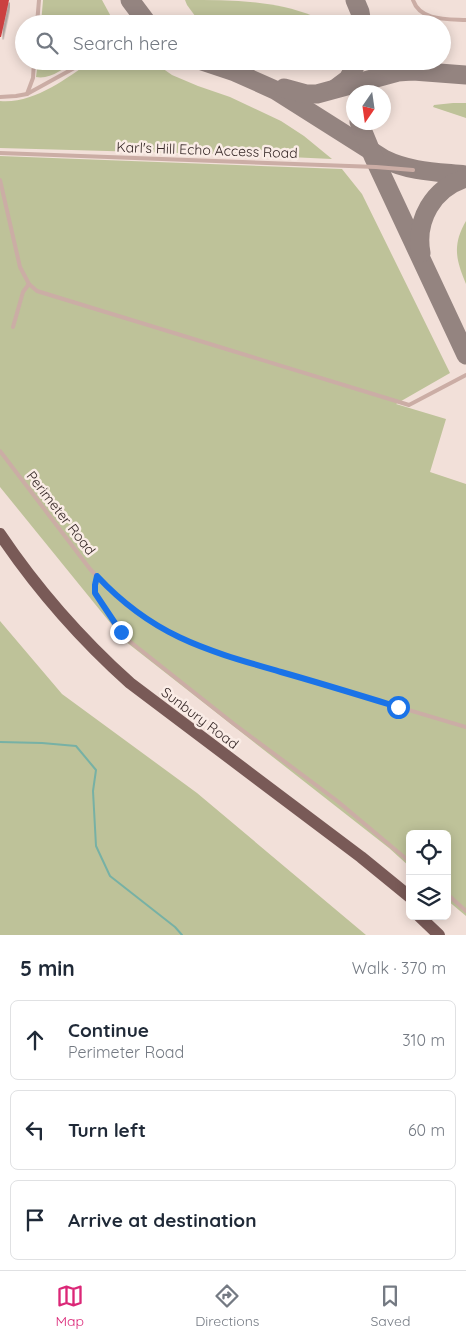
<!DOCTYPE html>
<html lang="en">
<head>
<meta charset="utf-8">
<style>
	body { margin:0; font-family:Quicksand,sans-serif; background:#f2f2f3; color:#1f2937 }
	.controls { position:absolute; right:15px; bottom:15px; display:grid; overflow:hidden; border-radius:8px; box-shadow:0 2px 12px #0003 }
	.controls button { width:45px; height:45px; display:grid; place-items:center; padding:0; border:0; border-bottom:1px solid #e0e1e3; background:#fff; color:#1f2937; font:25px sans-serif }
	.compass { position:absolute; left:346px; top:85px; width:45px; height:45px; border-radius:50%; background:#fff; box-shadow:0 2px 12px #0003; rotate:193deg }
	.stop { position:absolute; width:15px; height:15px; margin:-11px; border:4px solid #1a73e8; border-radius:50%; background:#fff }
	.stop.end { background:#1a73e8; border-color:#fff; box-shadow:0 1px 5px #0008 }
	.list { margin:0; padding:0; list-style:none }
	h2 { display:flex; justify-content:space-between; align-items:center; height:65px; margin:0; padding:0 20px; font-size:21px }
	h2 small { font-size:16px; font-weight:400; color:#747a83 }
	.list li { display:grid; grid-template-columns:32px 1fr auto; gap:15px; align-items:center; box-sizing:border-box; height:80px; margin:0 10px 10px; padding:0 10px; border:1px solid #e0e1e3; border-radius:8px }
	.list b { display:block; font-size:19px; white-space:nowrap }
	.list p { margin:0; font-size:16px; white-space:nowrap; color:#747a83 }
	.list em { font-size:16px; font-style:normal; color:#747a83 }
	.icon { flex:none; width:28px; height:28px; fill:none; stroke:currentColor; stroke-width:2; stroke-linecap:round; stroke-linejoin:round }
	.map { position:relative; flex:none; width:466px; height:935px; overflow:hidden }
	.search { position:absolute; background:#fff; box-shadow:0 2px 12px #0003; left:15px; right:15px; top:15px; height:55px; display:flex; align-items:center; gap:12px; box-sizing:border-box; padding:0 18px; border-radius:28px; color:#747a83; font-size:19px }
	.sheet { height:335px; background:#fff }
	nav { display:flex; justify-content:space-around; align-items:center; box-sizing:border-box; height:70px; border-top:1px solid #e0e1e3; background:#fff; font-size:14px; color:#747a83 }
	nav a { display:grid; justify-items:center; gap:2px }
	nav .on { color:#db2777 }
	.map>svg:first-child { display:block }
	.green { fill:#bec299 }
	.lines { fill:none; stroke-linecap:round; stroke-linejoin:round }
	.stream { stroke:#77b1a5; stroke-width:2 }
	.taxiway { stroke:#948480; stroke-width:19 }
	.building { fill:#cb3f40; filter:url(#shadow) }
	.lane { stroke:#cbada5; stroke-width:4 }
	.primary { stroke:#795a57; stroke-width:12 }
	.route { stroke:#1a73e8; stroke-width:6 }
	.labels { text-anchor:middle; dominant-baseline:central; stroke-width:5; stroke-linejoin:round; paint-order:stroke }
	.street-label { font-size:14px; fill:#362827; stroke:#faece6 }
</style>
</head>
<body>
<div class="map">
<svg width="466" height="935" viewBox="0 0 466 935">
	<defs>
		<filter id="shadow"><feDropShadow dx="2.5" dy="2.5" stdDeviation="0" flood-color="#0004"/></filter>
	</defs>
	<rect width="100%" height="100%" fill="#f2e0d9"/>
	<g class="green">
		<polygon points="43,0 102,0 115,24 41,24"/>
		<path d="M 185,0 C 229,0 273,0 313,16 L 317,18 L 319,24 L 201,24 L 187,5 Z"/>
		<path d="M 38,61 L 76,61 C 64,68 50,80 36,77 Z"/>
		<path d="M 92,61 L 152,61 L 172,75 L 198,86 L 230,97 L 281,121 L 304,136 L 332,159 L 268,156 L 268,151 L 251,149 L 250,155 L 0,148 L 0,101 C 34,104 65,79 92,61 Z"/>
		<polygon points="453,103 466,103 466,118 433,107 434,105"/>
		<polygon points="0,156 342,169 362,194 450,373 396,404 446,419 430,472 466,484 466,916 447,900 447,834 410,834 410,867 389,848 125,641 0,487"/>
		<path d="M 466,221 L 466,284 C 456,260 452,245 466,221 Z"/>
		<polygon points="0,621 62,694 197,793 366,935 0,935"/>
	</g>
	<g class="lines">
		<polyline class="stream" points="0,742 42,743 76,746 96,770 93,791 96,846 110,876 175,927 182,935"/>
		<g class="taxiway">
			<polyline points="130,0 148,24"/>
			<polyline points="355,0 360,12 362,24"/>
			<path d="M 202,61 L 235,72 L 275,90 L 384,159 C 410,172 438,172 466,175"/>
			<polyline points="382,61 400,70 466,75"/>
			<polyline points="284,88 306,94 317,94 398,72 412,71"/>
			<polyline points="336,88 348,79 358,61"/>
			<polyline points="359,122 373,156 466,355"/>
			<path d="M 421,253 C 415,220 433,188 466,178"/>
		</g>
	</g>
	<polygon class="building" points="0,0 9,0 1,37 0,37"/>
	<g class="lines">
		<g class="lane">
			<path d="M 413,0 C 420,21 447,19 466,20"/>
			<polyline points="37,24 39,0"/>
			<polyline points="139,24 144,19"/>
			<polyline points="27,94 33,78 34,61"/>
			<polyline points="0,97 16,96 27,94 87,61"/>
			<polyline points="0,153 376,167 413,170"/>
			<polyline points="0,180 20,267 29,284 37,291 409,405 466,375"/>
			<polyline points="13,327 23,292 29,284"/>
			<polyline points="0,451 90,569 108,588 139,614 158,626 177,637 217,653 466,727"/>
			<polyline points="97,576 95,593 114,624 128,640 234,724 336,800 410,862"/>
			<polyline points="447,894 466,911"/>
		</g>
		<g class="primary">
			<path d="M 0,534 C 37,589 81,639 130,683 L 361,857 L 410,897"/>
			<polyline points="419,916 439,935"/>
		</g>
	</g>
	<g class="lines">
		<path class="route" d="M 121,632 L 95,593 L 95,585 L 97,576 C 153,636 205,650 281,672 C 320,683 359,695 398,707"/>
	</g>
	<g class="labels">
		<g class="street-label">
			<text transform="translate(207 150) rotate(2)">Karl's Hill Echo Access Road</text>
			<text transform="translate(61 513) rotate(52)">Perimeter Road</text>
			<text transform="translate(200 718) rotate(37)">Sunbury Road</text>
		</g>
	</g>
</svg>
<div class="controls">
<button><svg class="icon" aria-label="locate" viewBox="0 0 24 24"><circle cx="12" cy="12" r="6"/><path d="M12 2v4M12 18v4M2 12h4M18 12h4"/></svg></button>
<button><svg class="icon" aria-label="layers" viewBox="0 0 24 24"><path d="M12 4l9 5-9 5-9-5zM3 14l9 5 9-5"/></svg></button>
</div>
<svg class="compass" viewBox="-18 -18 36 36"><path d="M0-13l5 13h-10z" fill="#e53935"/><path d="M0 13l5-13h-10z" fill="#747a83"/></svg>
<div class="stop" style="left:398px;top:707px"></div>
<div class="stop end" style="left:121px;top:632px"></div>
<div class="search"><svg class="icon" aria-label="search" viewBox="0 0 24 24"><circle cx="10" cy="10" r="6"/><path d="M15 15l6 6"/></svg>Search here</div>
</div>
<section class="sheet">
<h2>5 min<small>Walk · 370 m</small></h2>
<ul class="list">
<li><svg class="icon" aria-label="ahead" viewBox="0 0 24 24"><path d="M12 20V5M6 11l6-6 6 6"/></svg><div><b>Continue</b><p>Perimeter Road</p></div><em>310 m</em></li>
<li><svg class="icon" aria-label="left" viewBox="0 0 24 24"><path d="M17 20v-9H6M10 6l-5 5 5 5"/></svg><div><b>Turn left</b></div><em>60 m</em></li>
<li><svg class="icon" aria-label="arrive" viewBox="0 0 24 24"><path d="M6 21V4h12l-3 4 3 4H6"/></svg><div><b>Arrive at destination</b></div></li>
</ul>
</section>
<nav>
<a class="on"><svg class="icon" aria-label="map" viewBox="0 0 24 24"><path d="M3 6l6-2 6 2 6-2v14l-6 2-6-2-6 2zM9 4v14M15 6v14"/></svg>Map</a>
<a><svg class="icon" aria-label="directions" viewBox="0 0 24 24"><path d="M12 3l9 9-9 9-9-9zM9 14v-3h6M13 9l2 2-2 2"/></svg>Directions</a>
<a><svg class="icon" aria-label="saved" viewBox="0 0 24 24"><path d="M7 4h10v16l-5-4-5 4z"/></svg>Saved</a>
</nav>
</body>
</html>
